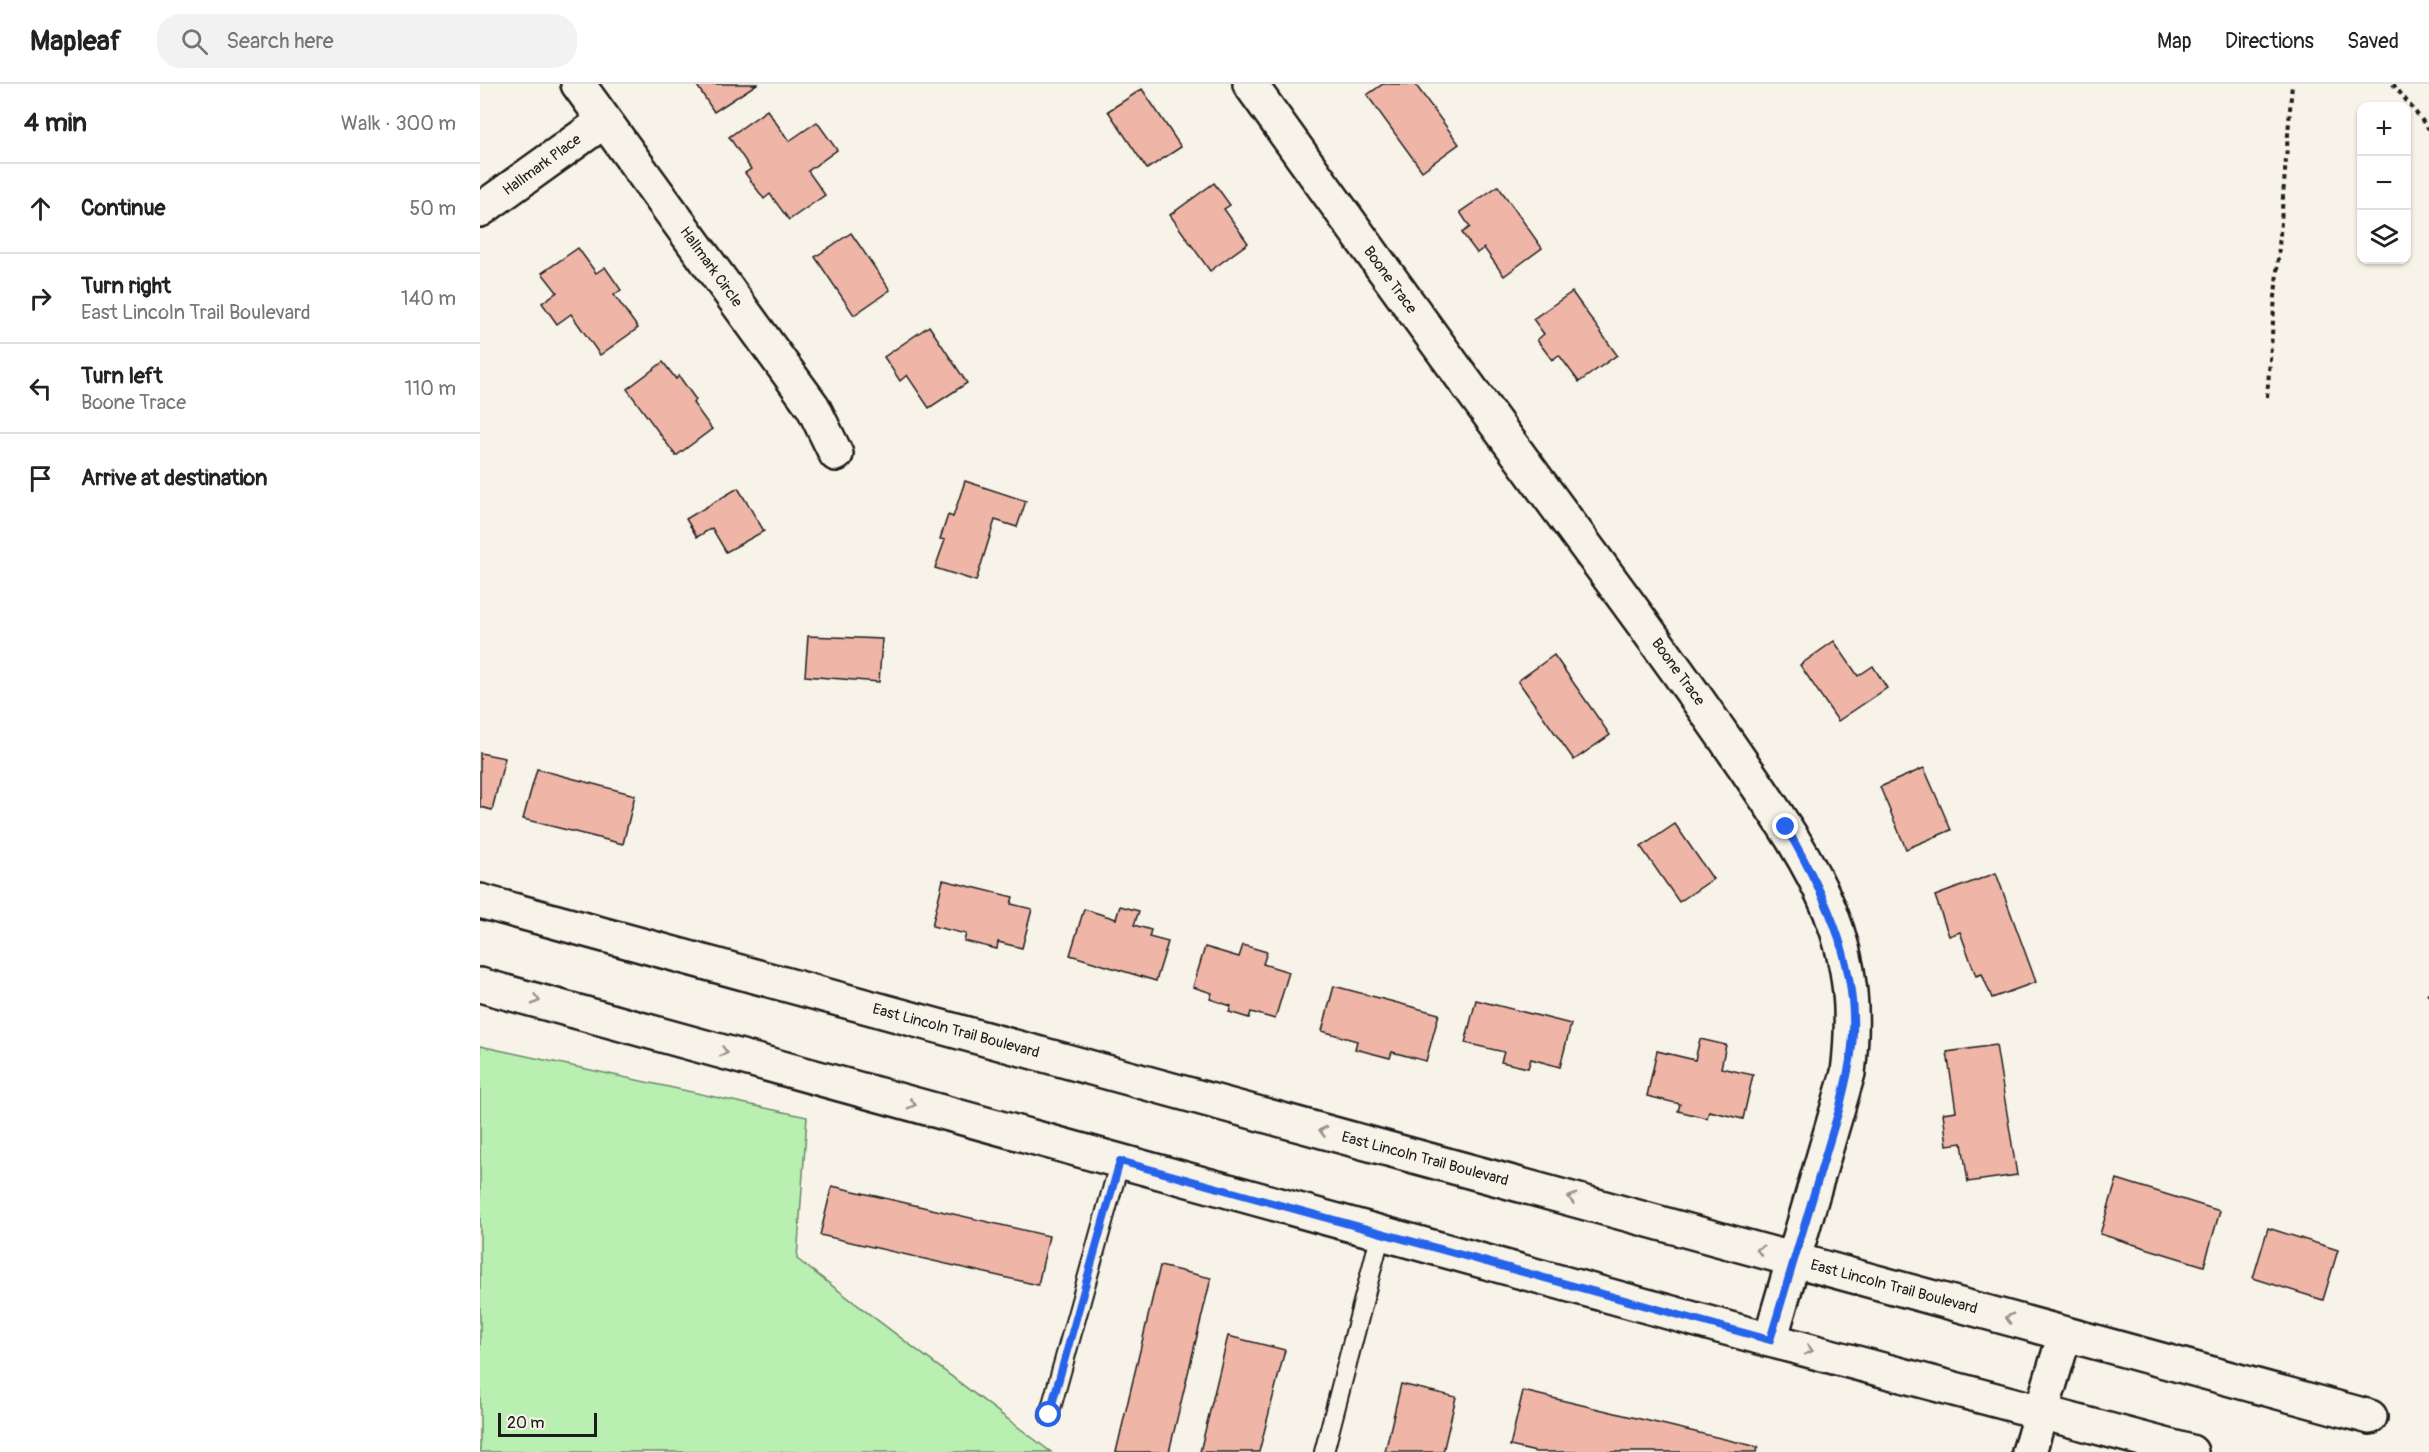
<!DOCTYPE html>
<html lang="en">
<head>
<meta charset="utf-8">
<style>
	body { margin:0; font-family:Pangolin,sans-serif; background:#f2f2f2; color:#222 }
	.controls { position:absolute; right:18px; top:18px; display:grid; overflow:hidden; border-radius:12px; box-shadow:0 2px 4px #0004 }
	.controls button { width:54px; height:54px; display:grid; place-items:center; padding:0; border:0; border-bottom:2px solid #e0e0e0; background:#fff; color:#222; font:30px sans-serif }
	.scale { position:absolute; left:18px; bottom:15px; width:99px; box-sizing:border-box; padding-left:6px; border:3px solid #1c1c1c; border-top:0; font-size:16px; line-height:21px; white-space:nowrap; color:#1c1c1c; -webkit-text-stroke:4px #f7f3e8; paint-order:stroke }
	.stop { position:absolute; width:18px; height:18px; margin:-14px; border:4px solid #2563eb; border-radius:50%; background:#fff }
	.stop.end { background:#2563eb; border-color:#fff; box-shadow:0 2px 6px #0008 }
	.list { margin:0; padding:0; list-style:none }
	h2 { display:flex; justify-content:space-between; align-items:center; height:78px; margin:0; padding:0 24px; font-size:26px }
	h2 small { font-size:20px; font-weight:400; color:#767676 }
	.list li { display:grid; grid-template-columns:39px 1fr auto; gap:18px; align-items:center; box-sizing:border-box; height:90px; padding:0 24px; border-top:2px solid #e0e0e0 }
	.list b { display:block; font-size:22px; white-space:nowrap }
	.list p { margin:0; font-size:20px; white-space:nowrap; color:#767676 }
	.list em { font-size:20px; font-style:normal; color:#767676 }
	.icon { flex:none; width:33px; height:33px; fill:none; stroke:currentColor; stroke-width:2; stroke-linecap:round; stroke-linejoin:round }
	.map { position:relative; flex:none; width:1949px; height:1368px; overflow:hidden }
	header { display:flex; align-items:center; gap:36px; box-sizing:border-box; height:84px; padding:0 30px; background:#fff; border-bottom:2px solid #e0e0e0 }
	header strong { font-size:28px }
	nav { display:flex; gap:33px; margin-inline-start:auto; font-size:21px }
	.search { width:420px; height:54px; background:#f2f2f2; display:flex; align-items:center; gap:15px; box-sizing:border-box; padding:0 21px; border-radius:24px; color:#767676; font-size:22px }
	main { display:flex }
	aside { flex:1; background:#fff }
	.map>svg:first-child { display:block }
	.green { fill:#b9efb1; stroke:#6a8666; stroke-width:1.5 }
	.building { fill:#efb6a8; stroke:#1c1c1c; stroke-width:1.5 }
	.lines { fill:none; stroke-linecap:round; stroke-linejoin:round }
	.service-casing { stroke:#1c1c1c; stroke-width:22 }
	.minor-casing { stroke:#1c1c1c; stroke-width:38 }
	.tertiary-casing { stroke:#1c1c1c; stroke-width:38 }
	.path { stroke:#1c1c1c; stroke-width:4; stroke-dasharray:4.5 4.5; stroke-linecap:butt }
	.service { stroke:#f7f3e8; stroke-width:18 }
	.minor { stroke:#f7f3e8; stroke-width:33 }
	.tertiary { stroke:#f7f3e8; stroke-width:33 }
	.oneway { stroke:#94928c }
	.route { stroke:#2563eb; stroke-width:8 }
	.labels { text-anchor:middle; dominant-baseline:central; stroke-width:5; stroke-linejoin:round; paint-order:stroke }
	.street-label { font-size:15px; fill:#1c1c1c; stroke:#f7f3e8 }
</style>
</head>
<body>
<header>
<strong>Mapleaf</strong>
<div class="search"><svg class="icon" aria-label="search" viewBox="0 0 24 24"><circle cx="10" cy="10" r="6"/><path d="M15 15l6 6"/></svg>Search here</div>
<nav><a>Map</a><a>Directions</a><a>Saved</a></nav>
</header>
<main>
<aside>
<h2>4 min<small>Walk · 300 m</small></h2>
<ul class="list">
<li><svg class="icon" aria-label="ahead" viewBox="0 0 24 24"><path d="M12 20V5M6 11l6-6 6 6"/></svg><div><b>Continue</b></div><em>50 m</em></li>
<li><svg class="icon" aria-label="right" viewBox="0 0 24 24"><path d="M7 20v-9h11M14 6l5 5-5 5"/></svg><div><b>Turn right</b><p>East Lincoln Trail Boulevard</p></div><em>140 m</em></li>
<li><svg class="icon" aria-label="left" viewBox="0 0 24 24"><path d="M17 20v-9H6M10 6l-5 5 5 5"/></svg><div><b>Turn left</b><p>Boone Trace</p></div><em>110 m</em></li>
<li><svg class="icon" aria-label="arrive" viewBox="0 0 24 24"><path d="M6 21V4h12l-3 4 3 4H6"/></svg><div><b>Arrive at destination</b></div></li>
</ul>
</aside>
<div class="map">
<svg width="1949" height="1368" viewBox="0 0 1949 1368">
	<rect width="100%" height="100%" fill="#f7f3e8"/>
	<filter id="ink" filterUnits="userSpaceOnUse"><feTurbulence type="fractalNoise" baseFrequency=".0167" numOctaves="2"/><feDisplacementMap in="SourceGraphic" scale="12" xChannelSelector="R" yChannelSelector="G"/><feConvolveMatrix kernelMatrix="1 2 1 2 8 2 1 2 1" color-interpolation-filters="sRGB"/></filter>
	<g filter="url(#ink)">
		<polygon class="green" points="0,962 327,1033 317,1175 571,1368 0,1368"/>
		<g class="building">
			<polygon points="216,0 277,0 234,28"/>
			<polygon points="903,0 935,0 979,60 942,87 887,11"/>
			<polygon points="662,5 701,63 667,85 628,27"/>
			<polygon points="287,26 309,57 337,38 357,66 328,87 345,111 309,136 290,110 284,115 265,89 271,85 249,53"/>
			<polygon points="734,99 750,121 744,125 768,159 730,187 690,131"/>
			<polygon points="1018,102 1062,164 1024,192 1004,164 997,169 982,149 990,143 980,128"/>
			<polygon points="371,149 410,206 374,231 335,173"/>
			<polygon points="98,164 116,189 125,183 141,206 134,211 158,244 120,271 91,230 77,240 62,219 77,208 62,189"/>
			<polygon points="1092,208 1137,271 1099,298 1079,271 1072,276 1057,256 1064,250 1053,235"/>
			<polygon points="449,242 487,299 449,324 427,291 420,297 404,273"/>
			<polygon points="183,278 196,295 199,292 216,316 213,319 232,345 196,372 147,305"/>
			<polygon points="485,397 546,417 537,443 515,436 496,497 455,484 465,456 460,455 468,431 473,433"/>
			<polygon points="258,404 284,447 246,468 232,444 217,453 206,435"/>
			<polygon points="328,552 402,555 399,598 325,592"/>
			<polygon points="1354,557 1378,592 1393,582 1407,604 1358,637 1320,581"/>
			<polygon points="1074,571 1130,651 1094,676 1038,597"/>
			<polygon points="0,669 25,674 12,726 0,723"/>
			<polygon points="1444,684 1471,746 1426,765 1400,703"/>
			<polygon points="57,685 155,711 143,760 43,735"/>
			<polygon points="1195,740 1233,795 1199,818 1161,763"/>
			<polygon points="1516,789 1556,898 1512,914 1502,890 1496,892 1480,848 1469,852 1455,812"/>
			<polygon points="463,796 533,813 531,820 552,825 542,864 518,858 517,865 484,857 486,850 452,842"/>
			<polygon points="640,822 659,827 654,841 671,846 669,853 688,858 676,897 590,871 604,825 636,835"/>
			<polygon points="763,861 787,868 783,880 809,888 795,935 771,928 769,934 749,928 751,922 730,915 732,909 713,903 725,863 759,873"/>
			<polygon points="854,902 959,930 946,977 912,968 910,974 875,965 877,957 842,947"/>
			<polygon points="996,916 1091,940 1080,983 1051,975 1048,984 1021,978 1024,968 985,959"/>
			<polygon points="1220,955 1246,961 1241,984 1273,991 1263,1035 1229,1027 1227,1034 1198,1027 1200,1020 1167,1012 1177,967 1215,976"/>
			<polygon points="1516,961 1537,1091 1488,1098 1482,1059 1467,1061 1463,1029 1476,1027 1467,968"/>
			<polygon points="1637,1095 1740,1127 1724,1182 1620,1150"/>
			<polygon points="352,1102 569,1152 558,1201 340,1151"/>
			<polygon points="1788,1144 1858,1166 1843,1216 1773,1194"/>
			<polygon points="680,1182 731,1194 689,1368 636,1368"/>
			<polygon points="748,1252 805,1266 779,1368 720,1368"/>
			<polygon points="921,1300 976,1313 963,1368 905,1368"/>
			<polygon points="1043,1307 1278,1363 1276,1368 1056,1368 1030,1362"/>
		</g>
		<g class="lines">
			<defs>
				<g id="service">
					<polyline points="569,1331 640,1077"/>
					<polyline points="844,1368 901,1149"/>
				</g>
				<g id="minor">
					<polyline points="98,0 333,323 356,370"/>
					<path d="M 770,0 C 887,163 1005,326 1125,488 C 1173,553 1220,618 1266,685 C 1297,730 1329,776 1350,827 C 1372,883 1375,930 1368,989 L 1290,1256"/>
					<polyline points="0,126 124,37"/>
					<polyline points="1549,1368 1585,1250"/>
				</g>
				<g id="tertiary">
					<polyline points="0,817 1890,1333"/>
					<polyline points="0,901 1290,1256 1711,1368"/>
				</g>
			</defs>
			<use href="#service" class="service-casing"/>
			<use href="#minor" class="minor-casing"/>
			<use href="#tertiary" class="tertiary-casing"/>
			<g class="path">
				<polyline points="1913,0 1949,45"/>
				<polyline points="1787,313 1812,0"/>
				<polyline points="1948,912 1949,910"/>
			</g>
			<use href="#service" class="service"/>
			<use href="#minor" class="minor"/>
			<use href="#tertiary" class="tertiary"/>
		</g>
		<defs><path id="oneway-chevron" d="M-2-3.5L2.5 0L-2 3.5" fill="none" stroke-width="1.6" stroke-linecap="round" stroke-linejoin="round" transform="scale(1.5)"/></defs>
		<g class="oneway">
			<use href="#oneway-chevron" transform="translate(56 916) rotate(15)"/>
			<use href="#oneway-chevron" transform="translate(244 968) rotate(15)"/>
			<use href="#oneway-chevron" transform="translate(432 1020) rotate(15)"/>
			<use href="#oneway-chevron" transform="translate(843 1047) rotate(-165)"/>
			<use href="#oneway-chevron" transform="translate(1092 1114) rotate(-165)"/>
			<use href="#oneway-chevron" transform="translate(1280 1166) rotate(-165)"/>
			<use href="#oneway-chevron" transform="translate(1529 1234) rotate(-165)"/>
			<use href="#oneway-chevron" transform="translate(1329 1266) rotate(15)"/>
		</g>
	</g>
	<g class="lines" filter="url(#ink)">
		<path class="route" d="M 569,1331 L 640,1077 L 1290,1256 L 1359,1026 C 1365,1001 1372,975 1373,949 C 1376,873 1343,808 1306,743"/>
	</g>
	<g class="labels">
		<g class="street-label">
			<text transform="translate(62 81) rotate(-36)">Hallmark Place</text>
			<text transform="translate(231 183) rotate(54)">Hallmark Circle</text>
			<text transform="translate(910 196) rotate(54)">Boone Trace</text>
			<text transform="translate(1198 588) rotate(54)">Boone Trace</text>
			<text transform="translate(476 947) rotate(15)">East Lincoln Trail Boulevard</text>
			<text transform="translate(945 1075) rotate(15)">East Lincoln Trail Boulevard</text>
			<text transform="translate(1414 1203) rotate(15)">East Lincoln Trail Boulevard</text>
		</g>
	</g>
</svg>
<div class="controls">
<button>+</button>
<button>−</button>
<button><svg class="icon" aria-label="layers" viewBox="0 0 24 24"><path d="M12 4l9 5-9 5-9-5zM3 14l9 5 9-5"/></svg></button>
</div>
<div class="scale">20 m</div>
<div class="stop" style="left:569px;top:1331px"></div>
<div class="stop end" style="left:1306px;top:743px"></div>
</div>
</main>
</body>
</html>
